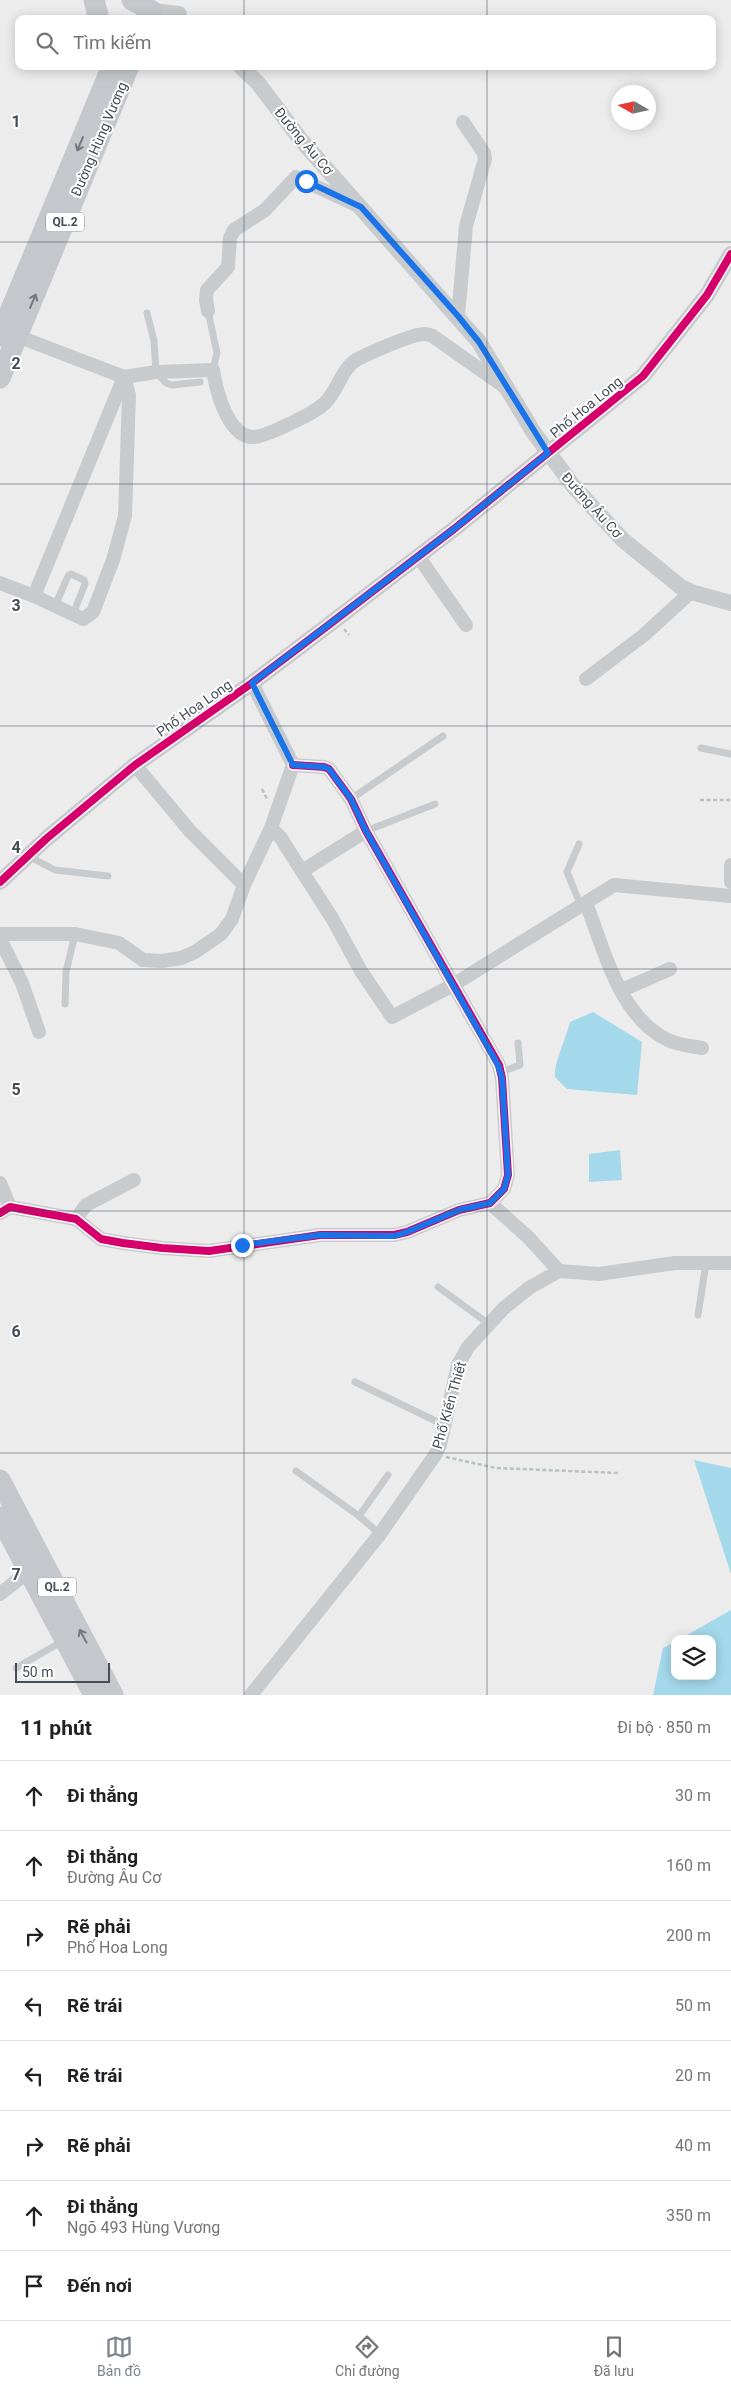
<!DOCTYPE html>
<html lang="vi">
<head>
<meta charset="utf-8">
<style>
	body { margin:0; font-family:Roboto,sans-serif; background:#f2f2f2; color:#202124 }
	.controls { position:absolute; right:15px; bottom:15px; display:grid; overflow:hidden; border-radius:10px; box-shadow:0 2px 12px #0003 }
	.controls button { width:45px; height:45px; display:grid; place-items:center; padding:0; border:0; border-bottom:1px solid #e0e0e0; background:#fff; color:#202124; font:25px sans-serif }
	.compass { position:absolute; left:611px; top:85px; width:45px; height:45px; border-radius:50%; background:#fff; box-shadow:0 2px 12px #0003; rotate:279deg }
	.scale { position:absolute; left:15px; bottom:12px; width:95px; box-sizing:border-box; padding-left:5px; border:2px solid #444e58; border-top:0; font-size:14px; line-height:18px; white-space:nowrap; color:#444e58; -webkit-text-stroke:4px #fff; paint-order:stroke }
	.stop { position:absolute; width:15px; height:15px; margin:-11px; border:4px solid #1a73e8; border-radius:50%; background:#fff }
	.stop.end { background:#1a73e8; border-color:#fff; box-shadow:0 1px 5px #0008 }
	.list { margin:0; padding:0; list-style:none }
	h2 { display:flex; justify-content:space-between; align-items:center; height:65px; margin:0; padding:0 20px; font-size:21px }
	h2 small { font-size:16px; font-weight:400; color:#757577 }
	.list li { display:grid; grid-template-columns:32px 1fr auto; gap:15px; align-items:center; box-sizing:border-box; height:70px; padding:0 20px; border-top:1px solid #e0e0e0 }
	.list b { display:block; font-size:19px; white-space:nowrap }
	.list p { margin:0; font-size:16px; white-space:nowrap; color:#757577 }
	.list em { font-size:16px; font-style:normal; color:#757577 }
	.icon { flex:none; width:28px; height:28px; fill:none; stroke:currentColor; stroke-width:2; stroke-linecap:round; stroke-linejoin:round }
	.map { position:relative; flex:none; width:731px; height:1695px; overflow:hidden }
	.search { position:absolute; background:#fff; box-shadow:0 2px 12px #0003; left:15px; right:15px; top:15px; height:55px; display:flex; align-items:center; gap:12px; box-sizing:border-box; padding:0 18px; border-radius:10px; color:#757577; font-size:19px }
	.sheet { height:625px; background:#fff }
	nav { display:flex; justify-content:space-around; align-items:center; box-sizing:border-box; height:70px; border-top:1px solid #e0e0e0; background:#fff; font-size:14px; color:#757577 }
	nav a { display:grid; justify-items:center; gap:2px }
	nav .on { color:#7f858c }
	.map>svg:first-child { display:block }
	.water { fill:#a4d8eb }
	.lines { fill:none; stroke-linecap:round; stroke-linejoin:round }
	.path { stroke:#b5c2be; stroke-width:2.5; stroke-dasharray:4 2.5; stroke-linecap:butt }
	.service { stroke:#c8cbcd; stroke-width:7 }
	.minor { stroke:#c8cbcd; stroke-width:14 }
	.tertiary { stroke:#c8cbcd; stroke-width:16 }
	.primary { stroke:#c4c7cb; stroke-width:21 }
	.cycleway-casing { stroke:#fff; stroke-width:11 }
	.cycleway { stroke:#d6006c; stroke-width:8 }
	.oneway { stroke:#717880 }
	.route { stroke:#1a73e8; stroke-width:6 }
	.grid { fill:none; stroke:#444e58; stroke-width:1; stroke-opacity:0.55 }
	.labels { text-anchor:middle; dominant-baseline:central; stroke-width:4; stroke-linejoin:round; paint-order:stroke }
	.shield { fill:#fff; stroke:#7c838a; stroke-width:1 }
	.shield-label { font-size:12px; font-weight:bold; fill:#444e58 }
	.street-label { font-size:14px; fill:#444e58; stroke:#fff }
	.grid-label { font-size:16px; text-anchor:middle; font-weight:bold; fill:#444e58; stroke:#fff; stroke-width:4; stroke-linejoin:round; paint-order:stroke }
</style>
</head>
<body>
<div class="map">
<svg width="731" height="1695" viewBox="0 0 731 1695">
	<rect width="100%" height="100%" fill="#edecec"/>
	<g class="water">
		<path d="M 593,1012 L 642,1042 L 637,1095 L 567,1089 L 555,1077 C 554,1062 566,1039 570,1022 Z"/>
		<polygon points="620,1150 622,1180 589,1182 589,1154"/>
		<polygon points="694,1460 731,1468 731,1574"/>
		<polygon points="731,1610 731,1695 653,1695 663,1648 675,1642 675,1676 712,1676 712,1639 680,1639"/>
	</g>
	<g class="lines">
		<g class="path">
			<polyline points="344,629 349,635"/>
			<polyline points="262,789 267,799"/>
			<polyline points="700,800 731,800"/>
			<polyline points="446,1457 496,1468 618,1473"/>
		</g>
		<g class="service">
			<polyline points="208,311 217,353 213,370"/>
			<polyline points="147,313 154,341 156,372 166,383 172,385 200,382"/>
			<polyline points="55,606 68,576 71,574 84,580 85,584 73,614"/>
			<polyline points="701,748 731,754"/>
			<polyline points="351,799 443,736"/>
			<polyline points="366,831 435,804"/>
			<polyline points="579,844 567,872 581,906"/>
			<polyline points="28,856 55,870 108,876"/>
			<polyline points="65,1004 66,972 75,934"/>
			<polyline points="501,1072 520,1065 518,1043"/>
			<polyline points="438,1287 489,1324"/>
			<polyline points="698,1315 706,1263"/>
			<polyline points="355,1382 444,1425"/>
			<polyline points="296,1471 359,1516 380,1534"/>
			<polyline points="359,1516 388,1475"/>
			<polyline points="16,1668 63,1641"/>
		</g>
		<g class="minor">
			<polyline points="208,311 206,300 207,290 228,267 230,238 234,230 265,210 296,177 356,205"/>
			<polyline points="458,316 466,226 485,159 484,153 463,122"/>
			<polyline points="17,336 124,377 129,395 125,516 113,560 93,612 83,619 34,596"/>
			<polyline points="418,556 466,625"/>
			<path d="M 0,583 L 34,596 L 124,377 L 156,372 L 213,370 C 216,390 228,437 253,437 C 263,437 276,430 285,426 C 299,419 313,414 325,403 C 338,390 341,370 356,360 C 367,354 412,334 424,334 C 428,334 431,335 434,337 L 505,387"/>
			<polyline points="586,679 644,635 691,592"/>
			<polyline points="135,765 190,831 244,885"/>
			<polyline points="271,828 281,838 296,862 332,918 361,971 392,1017 453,985 614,885 731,896"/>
			<polyline points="731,865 731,882"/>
			<polyline points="302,871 366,831"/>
			<path d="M 586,903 C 604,949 619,1017 668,1040 C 678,1045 691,1046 702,1048"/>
			<polyline points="0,934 75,934 119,943 143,960 162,961 181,958 195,952 221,934 232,919 244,885 271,828 293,765 252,683"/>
			<polyline points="0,939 22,983 39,1032"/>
			<polyline points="622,990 670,969"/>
			<polyline points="0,1183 10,1207"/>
			<polyline points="490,1203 528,1237 559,1271"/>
			<polyline points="0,1213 10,1207 76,1219 101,1239 123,1243 162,1248 209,1251 320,1235 394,1235 407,1232 459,1210 490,1203 504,1189 508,1175 502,1078 499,1065 366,831 351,799 329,769 324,767 293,765"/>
			<polyline points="76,1219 86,1205 134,1180"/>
			<polyline points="0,1594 29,1571"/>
			<polyline points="251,1695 380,1534 435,1455 440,1445 458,1365 468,1347 504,1308 529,1288 559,1271 599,1274 675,1263 731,1263"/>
		</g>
		<g class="tertiary">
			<polyline points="152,11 179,14"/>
			<polyline points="240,66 258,83 301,140 479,342 534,433 574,487 623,540 681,587 691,592 731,603"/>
			<polyline points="0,882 46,839 135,765 252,683 318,633 454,529 643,376 707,295 731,254"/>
		</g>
		<g class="primary">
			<polyline points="94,0 99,19"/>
			<polyline points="132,0 152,11"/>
			<polyline points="0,336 112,66"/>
			<polyline points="0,378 129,66"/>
			<polyline points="0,1480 113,1695"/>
			<polyline points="0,1517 94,1695"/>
		</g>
		<defs>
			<g id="cycleway">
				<polyline points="0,882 46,839 135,765 252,683 318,633 454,529 643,376 707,295 731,254"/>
				<polyline points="0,1213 10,1207 76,1219 101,1239 123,1243 162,1248 209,1251 320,1235 394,1235 407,1232 459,1210 490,1203 504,1189 508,1175 502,1078 499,1065 366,831 351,799 329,769 324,767 293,765"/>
			</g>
		</defs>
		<use href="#cycleway" class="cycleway-casing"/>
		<use href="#cycleway" class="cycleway"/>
	</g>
	<defs><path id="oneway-shaft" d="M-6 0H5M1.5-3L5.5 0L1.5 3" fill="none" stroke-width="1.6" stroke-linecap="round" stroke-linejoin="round" transform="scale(1.25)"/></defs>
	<g class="oneway">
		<use href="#oneway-shaft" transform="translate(80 144) rotate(113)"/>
		<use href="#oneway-shaft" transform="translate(33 301) rotate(-67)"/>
		<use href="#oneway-shaft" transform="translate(83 1636) rotate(-118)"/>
	</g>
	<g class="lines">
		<polyline class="route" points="242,1245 320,1235 394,1236 407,1232 459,1210 490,1203 504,1189 508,1175 502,1078 498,1065 366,831 351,799 329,769 324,767 293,765 252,683 454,529 548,453 479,342 458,316 361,207 306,181"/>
	</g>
	<path class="grid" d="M 244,0 L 244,19M 487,0 L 487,19M 244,66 L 244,1695M 487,66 L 487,1695M 0,242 L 731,242M 0,484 L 731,484M 0,726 L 731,726M 0,969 L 731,969M 0,1211 L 731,1211M 0,1453 L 731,1453"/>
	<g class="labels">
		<g class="shield">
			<rect x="46" y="212.5" width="38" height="19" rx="4"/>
			<rect x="38" y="1577.5" width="38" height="19" rx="4"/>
		</g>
		<g class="shield-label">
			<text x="65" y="222">QL.2</text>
			<text x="57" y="1587">QL.2</text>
		</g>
		<g class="street-label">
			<text transform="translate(99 139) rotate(-67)">Đường Hùng Vương</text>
			<text transform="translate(304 141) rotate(50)">Đường Âu Cơ</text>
			<text transform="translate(586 407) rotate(-39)">Phố Hoa Long</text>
			<text transform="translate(592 505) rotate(48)">Đường Âu Cơ</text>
			<text transform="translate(194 708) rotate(-35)">Phố Hoa Long</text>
			<text transform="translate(449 1405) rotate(-74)">Phố Kiến Thiết</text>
		</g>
	</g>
	<g class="grid-label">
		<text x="16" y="127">1</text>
		<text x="16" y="369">2</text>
		<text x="16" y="611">3</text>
		<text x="16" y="853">4</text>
		<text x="16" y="1095">5</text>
		<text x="16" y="1337">6</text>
		<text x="16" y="1580">7</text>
	</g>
</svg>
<div class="controls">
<button><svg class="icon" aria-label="layers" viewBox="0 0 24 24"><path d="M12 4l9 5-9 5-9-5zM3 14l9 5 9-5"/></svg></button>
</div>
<svg class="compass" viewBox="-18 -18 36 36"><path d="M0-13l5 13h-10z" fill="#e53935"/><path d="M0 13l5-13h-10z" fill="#757577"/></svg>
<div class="scale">50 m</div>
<div class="stop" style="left:306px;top:181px"></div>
<div class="stop end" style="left:242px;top:1245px"></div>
<div class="search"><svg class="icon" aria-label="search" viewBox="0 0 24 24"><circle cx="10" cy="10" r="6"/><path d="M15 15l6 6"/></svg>Tìm kiếm</div>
</div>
<section class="sheet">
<h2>11 phút<small>Đi bộ · 850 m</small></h2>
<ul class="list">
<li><svg class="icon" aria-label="ahead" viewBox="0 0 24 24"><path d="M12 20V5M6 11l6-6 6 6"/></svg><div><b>Đi thẳng</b></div><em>30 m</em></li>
<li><svg class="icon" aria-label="ahead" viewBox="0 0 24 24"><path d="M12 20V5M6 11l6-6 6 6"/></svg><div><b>Đi thẳng</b><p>Đường Âu Cơ</p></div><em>160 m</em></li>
<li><svg class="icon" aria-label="right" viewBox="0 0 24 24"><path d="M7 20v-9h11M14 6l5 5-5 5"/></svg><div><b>Rẽ phải</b><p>Phố Hoa Long</p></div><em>200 m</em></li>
<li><svg class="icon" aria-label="left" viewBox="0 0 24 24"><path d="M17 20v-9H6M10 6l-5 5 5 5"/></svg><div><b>Rẽ trái</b></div><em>50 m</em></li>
<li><svg class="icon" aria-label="left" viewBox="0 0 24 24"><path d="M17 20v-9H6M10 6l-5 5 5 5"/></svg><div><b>Rẽ trái</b></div><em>20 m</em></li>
<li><svg class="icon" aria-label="right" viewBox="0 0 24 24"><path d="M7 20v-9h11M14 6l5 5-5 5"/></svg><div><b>Rẽ phải</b></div><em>40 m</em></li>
<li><svg class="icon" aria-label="ahead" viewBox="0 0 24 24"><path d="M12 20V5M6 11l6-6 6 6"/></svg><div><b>Đi thẳng</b><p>Ngõ 493 Hùng Vương</p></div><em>350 m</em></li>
<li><svg class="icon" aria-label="arrive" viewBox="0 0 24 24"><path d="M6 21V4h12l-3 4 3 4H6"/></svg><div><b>Đến nơi</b></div></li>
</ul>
</section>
<nav>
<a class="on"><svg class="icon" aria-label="map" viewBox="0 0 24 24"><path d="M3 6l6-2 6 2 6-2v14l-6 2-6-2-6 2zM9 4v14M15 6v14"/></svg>Bản đồ</a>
<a><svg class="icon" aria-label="directions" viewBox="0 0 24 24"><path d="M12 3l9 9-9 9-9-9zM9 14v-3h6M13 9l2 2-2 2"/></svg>Chỉ đường</a>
<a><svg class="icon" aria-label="saved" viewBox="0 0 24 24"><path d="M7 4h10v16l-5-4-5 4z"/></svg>Đã lưu</a>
</nav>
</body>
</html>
